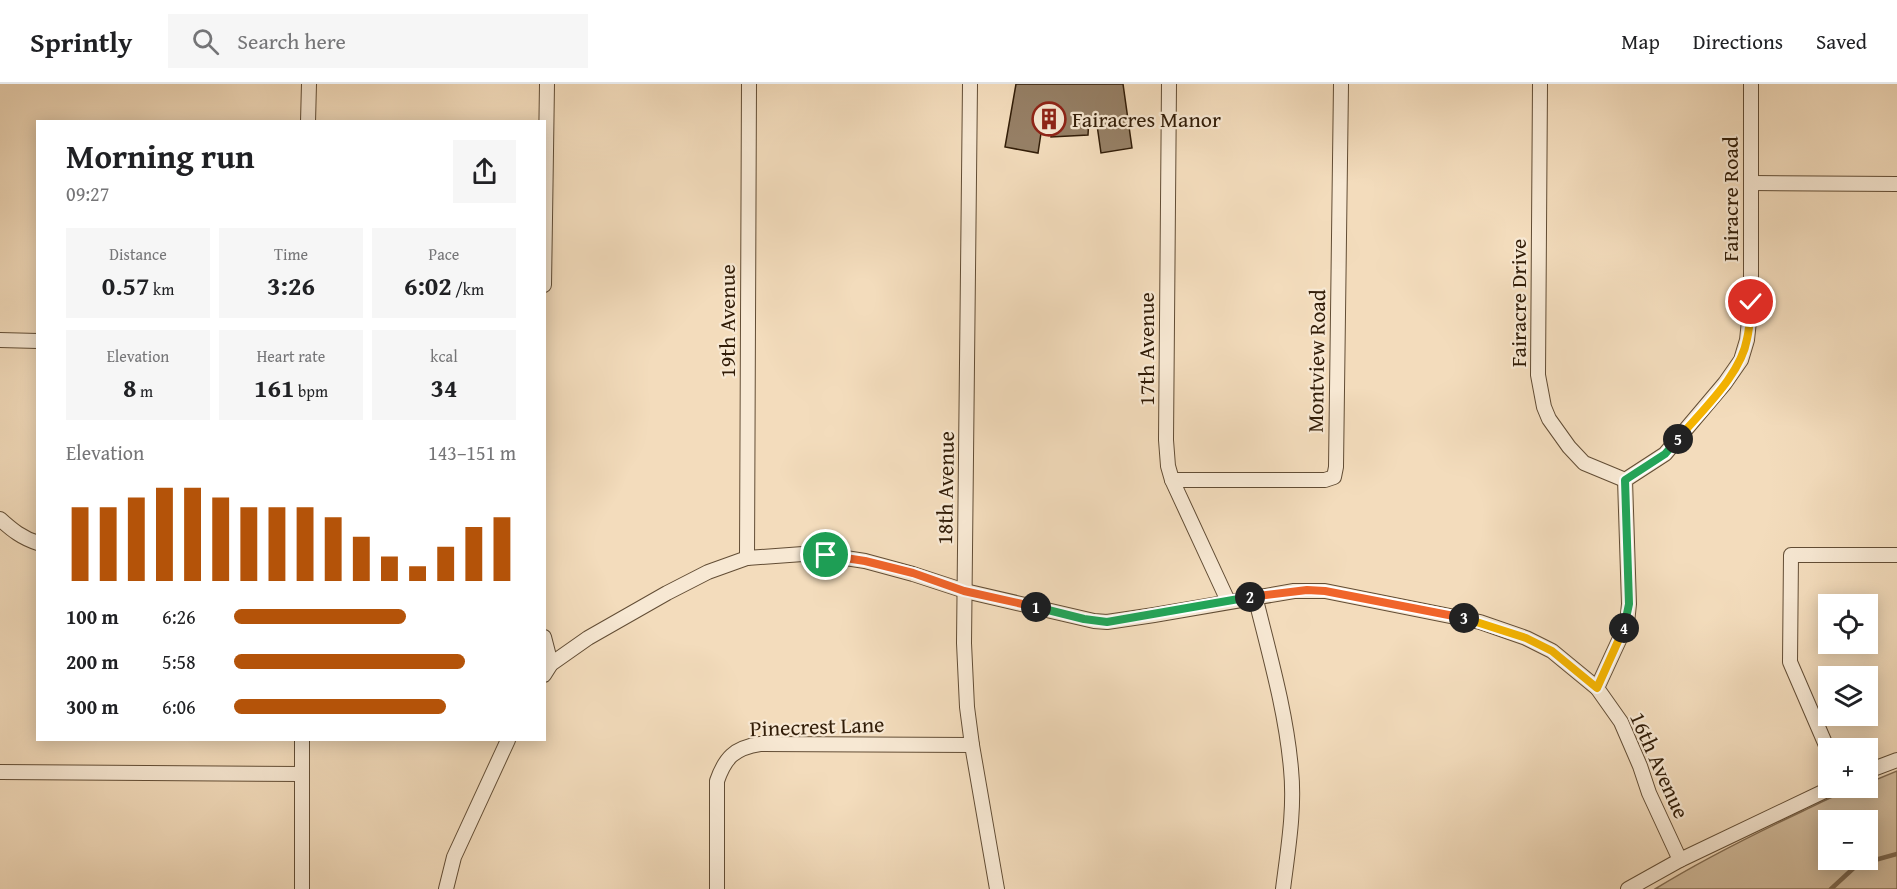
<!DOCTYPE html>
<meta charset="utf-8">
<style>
:root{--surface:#fff;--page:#f6f6f6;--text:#202124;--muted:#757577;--line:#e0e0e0;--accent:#b45309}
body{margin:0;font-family:"Gentium Book Plus",serif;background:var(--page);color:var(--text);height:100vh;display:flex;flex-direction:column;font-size:22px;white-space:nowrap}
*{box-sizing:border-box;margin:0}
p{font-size:20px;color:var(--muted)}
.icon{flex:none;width:33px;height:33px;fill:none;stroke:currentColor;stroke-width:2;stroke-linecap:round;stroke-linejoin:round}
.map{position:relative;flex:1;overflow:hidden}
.sheet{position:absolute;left:36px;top:36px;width:510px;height:621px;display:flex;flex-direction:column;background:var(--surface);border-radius:0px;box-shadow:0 3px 15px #0003}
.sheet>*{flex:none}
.tools{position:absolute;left:1818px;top:510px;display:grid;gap:12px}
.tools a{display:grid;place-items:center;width:60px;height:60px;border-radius:0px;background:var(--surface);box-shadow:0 3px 15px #0003;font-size:30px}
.pin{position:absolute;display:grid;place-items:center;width:51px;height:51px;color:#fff;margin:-26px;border:3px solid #fff;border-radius:50%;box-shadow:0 2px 6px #0007}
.km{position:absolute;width:30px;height:30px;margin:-15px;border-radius:50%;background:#222;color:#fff;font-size:16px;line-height:30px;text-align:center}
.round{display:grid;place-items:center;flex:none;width:63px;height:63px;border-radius:0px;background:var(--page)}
.headline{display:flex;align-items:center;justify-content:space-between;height:102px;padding:0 30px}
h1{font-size:33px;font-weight:600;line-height:45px}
.metrics{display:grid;grid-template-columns:repeat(3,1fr);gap:9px;height:102px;padding:6px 30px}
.metrics div{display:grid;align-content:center;border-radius:0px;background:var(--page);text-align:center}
.metrics b{font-size:26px;font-weight:600}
.metrics small{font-size:16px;font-weight:400}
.metrics p{font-size:16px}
.chart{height:168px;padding:12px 30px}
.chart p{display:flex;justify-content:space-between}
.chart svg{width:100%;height:108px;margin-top:6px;stroke:var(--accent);stroke-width:6}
ul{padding:0 30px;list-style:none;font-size:20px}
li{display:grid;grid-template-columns:96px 72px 1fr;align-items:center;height:45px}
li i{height:15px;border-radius:8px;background:var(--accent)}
header{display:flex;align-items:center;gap:36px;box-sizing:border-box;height:84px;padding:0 30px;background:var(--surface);border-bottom:2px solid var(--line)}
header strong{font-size:28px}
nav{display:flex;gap:33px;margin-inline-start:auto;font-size:21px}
.search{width:420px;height:54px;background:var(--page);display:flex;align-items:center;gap:15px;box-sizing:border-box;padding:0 21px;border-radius:0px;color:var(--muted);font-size:22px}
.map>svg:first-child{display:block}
.green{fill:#d2bc9d;stroke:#826c52;stroke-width:1.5;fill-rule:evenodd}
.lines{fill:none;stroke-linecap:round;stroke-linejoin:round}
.stream{stroke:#7e694f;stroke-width:4.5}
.building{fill:#968066;stroke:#321d08;stroke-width:1.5}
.minor-casing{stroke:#624d35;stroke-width:16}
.minor{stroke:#f7e8d3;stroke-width:14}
.split-1-casing{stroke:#fff;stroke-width:12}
.split-2-casing{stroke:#fff;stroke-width:12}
.split-3-casing{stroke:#fff;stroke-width:12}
.split-4-casing{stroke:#fff;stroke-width:12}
.split-5-casing{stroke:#fff;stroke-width:12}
.split-6-casing{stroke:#fff;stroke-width:12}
.split-1{stroke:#f0652b;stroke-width:8}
.split-2{stroke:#22a559;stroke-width:8}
.split-3{stroke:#f0652b;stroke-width:8}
.split-4{stroke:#f5b400;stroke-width:8}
.split-5{stroke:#22a559;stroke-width:8}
.split-6{stroke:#f5b400;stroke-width:8}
.labels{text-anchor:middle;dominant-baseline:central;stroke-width:4.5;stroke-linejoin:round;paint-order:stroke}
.poi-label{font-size:22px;fill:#321d08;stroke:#f7e8d3;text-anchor:start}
.street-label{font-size:22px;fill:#321d08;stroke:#f7e8d3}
</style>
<header>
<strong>Sprintly</strong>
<div class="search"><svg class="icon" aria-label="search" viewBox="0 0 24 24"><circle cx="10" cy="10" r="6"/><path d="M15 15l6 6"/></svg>Search here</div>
<nav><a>Map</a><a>Directions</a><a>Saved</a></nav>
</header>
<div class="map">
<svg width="1897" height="805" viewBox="0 0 1897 805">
<rect width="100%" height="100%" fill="#f3dcbc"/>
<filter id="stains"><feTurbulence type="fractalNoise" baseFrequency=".00333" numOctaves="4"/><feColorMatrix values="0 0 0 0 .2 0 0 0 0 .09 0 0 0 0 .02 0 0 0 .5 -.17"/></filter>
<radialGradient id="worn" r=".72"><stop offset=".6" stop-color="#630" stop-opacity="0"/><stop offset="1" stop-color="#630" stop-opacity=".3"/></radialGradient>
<path class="green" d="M1897,687v118h-242c47,-29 97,-54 148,-78 20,-9 42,-23 65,-23v-5zM1828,736h40v40h-40z"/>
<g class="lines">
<polyline class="stream" points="1831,805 1857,781 1897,770"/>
</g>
<polygon class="building" points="1016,0 1123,0 1132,64 1101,69 1096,34 1089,33 1088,51 1051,53 1051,37 1043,36 1038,69 1005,63"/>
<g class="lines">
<defs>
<g id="minor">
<polyline points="970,0 964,559 967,623 972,661 997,805"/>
<polyline points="1169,0 1166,356 1168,382 1172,396 1228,517"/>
<polyline points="1540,0 1538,291 1544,323 1549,335 1569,363 1584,379 1625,396"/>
<polyline points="308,38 309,0"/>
<polyline points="1752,99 1897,100"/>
<polyline points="544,201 547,0"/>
<polyline points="0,256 38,257"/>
<polyline points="1172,396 1325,396 1334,393 1336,383 1341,0"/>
<polyline points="1625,396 1665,370 1725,299 1741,276 1747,256 1751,218 1751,0"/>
<polyline points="1625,396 1629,520 1627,539 1597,604 1621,638 1640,682 1649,709 1680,776"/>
<path d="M0,435c12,11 22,19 38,24"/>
<polyline points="747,474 749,0"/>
<path d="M1255,512c14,57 31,115 36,173 4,40 -3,80 -8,120"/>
<polyline points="544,553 551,580"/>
<polyline points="544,591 551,580 588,554 667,509 708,488 747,474 803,470 826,471 865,477 913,490 965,507 1094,537 1107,538 1154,531 1294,507 1325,507 1480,538 1526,554 1552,567 1597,604"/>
<polyline points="302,656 302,805"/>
<polyline points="1828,666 1790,578 1791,471 1897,471"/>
<polyline points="1868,687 1897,676"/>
<polyline points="0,688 301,690"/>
<polyline points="446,805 454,773 508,656"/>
<path d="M717,805v-108c8,-23 17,-33 43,-37l212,1"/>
<polyline points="1628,805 1680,776 1831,704"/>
</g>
</defs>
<use href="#minor" class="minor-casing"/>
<use href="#minor" class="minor"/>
</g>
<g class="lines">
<defs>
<polyline id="split-1" points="826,471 865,477 913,489 964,507 1036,523"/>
<polyline id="split-2" points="1036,523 1084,535 1107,538 1250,513"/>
<polyline id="split-3" points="1250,513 1307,506 1325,507 1464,534"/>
<polyline id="split-4" points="1464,534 1526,554 1552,567 1597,604 1624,544"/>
<polyline id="split-5" points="1624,544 1629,520 1625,396 1665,370 1678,355"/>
<path id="split-6" d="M1678,355c23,-28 63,-64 69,-100 3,-12 3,-25 4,-37"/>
</defs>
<use href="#split-1" class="split-1-casing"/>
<use href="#split-2" class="split-2-casing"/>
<use href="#split-3" class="split-3-casing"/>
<use href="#split-4" class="split-4-casing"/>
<use href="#split-5" class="split-5-casing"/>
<use href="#split-6" class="split-6-casing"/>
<use href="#split-1" class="split-1"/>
<use href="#split-2" class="split-2"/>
<use href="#split-3" class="split-3"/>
<use href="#split-4" class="split-4"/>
<use href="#split-5" class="split-5"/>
<use href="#split-6" class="split-6"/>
</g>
<defs>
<symbol id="building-ring" viewBox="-11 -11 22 22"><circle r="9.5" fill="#f7e8d3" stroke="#8f2418" stroke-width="1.5"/><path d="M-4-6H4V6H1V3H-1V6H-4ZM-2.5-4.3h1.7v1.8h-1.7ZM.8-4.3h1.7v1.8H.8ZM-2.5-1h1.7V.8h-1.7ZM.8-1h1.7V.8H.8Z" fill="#8f2418"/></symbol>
</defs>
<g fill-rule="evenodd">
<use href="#building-ring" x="1030" y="16" width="38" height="38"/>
</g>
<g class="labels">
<g class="poi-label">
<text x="1072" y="35">Fairacres Manor</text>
</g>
<g class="street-label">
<text transform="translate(1730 115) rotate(-90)">Fairacre Road</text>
<text transform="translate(1518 219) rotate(-90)">Fairacre Drive</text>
<text transform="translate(727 237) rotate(-90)">19th Avenue</text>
<text transform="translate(1146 265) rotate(-90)">17th Avenue</text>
<text transform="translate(1316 277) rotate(-89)">Montview Road</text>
<text transform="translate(945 404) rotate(-89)">18th Avenue</text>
<text transform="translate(817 642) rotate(-2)">Pinecrest Lane</text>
<text transform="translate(1660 681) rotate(66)">16th Avenue</text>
</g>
</g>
<rect width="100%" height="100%" filter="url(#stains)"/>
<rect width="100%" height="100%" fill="url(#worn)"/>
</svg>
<div class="tools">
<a><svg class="icon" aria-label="locate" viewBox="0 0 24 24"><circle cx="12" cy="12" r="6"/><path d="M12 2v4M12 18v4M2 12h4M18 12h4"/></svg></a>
<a><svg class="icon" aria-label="layers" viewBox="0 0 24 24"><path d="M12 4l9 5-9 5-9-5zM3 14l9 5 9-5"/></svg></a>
<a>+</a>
<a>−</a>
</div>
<div class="pin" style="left:826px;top:471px;background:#1e9e55"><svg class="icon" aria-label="arrive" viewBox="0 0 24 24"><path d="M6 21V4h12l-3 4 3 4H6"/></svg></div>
<div class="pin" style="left:1751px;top:218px;background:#d93025"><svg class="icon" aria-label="check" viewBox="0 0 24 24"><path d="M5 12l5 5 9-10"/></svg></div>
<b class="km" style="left:1036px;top:523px">1</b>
<b class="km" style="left:1250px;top:513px">2</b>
<b class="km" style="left:1464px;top:534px">3</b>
<b class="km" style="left:1624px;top:544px">4</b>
<b class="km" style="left:1678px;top:355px">5</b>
<section class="sheet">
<div class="headline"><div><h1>Morning run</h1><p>09:27</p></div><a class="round"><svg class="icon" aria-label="share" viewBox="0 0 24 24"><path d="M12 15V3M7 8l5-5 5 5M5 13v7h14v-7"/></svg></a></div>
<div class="metrics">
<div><p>Distance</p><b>0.57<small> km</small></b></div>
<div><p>Time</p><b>3:26</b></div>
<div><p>Pace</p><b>6:02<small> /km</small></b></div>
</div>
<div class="metrics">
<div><p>Elevation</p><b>8<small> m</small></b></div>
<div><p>Heart rate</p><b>161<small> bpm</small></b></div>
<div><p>kcal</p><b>34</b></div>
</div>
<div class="chart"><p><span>Elevation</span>143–151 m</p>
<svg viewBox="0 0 160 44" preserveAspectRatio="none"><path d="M5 44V14M15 44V14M25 44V10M35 44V6M45 44V6M55 44V10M65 44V14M75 44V14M85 44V14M95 44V18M105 44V26M115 44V34M125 44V38M135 44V30M145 44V22M155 44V18"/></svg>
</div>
<ul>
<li><b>100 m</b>6:26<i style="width:61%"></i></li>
<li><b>200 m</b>5:58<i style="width:82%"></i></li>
<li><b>300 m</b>6:06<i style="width:75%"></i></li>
</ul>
</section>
</div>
